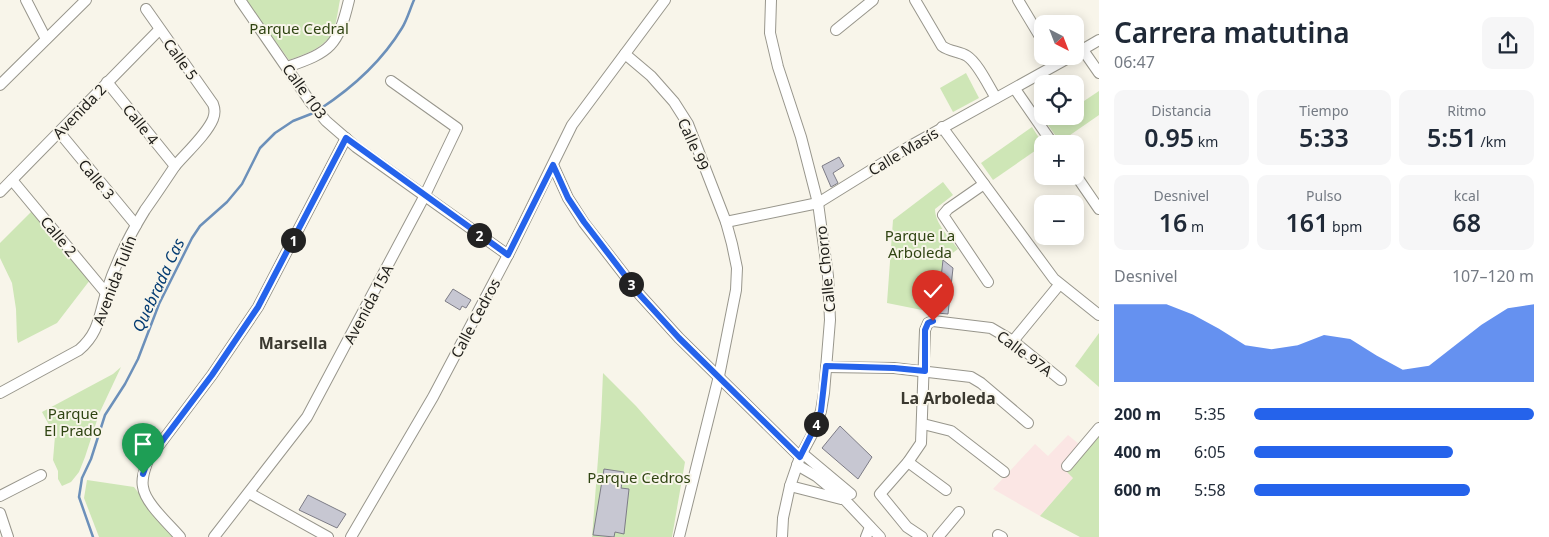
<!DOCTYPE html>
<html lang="es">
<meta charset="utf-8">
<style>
:root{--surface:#fff;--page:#f6f6f7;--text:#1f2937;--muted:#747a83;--accent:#2563eb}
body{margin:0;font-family:"Noto Sans",sans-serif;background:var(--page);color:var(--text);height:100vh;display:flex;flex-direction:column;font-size:19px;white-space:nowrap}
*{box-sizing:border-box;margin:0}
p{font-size:16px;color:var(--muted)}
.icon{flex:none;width:28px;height:28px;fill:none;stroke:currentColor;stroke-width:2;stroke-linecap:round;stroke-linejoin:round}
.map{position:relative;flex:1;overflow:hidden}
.side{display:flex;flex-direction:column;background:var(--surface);width:450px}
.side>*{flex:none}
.needle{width:32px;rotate:138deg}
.tools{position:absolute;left:1034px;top:15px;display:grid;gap:10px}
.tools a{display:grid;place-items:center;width:50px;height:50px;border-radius:10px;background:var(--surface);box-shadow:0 2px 12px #0003;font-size:25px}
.pin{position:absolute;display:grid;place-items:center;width:42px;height:42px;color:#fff;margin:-51px -21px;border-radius:50% 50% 50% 0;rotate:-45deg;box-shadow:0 0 5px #0007}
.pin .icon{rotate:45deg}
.km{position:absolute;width:25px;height:25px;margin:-12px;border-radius:50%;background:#222;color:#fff;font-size:14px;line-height:25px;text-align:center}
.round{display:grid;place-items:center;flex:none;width:52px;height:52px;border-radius:10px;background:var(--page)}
.summary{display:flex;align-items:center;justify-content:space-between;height:85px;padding:0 15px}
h1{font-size:28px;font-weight:600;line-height:38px}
.stats{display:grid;grid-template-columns:repeat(3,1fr);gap:8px;height:85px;padding:5px 15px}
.stats div{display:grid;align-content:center;border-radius:10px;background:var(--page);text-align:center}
.stats b{font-size:25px;font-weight:600}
.stats small{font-size:14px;font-weight:400}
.stats p{font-size:14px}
.chart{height:140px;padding:10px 15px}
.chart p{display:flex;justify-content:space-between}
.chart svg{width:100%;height:90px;margin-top:5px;fill:var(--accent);opacity:.7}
ul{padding:0 15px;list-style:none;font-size:16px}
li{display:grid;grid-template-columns:80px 60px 1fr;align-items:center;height:38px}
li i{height:12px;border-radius:6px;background:var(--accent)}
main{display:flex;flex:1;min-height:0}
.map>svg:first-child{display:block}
.industrial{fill:#fbe6e4}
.green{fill:#cee6b6}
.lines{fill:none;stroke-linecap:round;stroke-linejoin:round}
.stream{stroke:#6c90ba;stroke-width:2.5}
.building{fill:#c7c7d2;stroke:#7d7c86}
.minor-casing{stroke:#98968c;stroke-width:12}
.minor{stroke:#fff;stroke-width:10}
.route-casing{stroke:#fff;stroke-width:10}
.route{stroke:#2563eb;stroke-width:6}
.labels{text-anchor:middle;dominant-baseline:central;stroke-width:4;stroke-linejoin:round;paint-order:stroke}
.park-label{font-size:15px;fill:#2f4412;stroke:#f8f5ea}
.street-label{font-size:15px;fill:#1f1e1a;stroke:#f8f5ea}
.water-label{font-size:16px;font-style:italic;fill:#043c72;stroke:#f8f5ea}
.neighbourhood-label{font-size:16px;font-weight:bold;fill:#3a382f;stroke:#f8f5ea}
</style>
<main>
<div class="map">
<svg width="1099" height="537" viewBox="0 0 1099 537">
<rect width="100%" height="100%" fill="#f8f5ea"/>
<polygon class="industrial" points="1068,435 1079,444 1061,465 1073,478 1040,516 993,489 1035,444 1048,456"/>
<g class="green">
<path d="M246,0h94c-2,9 -3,22 -7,31 -8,17 -28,23 -44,29z"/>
<polygon points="966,73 979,98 953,112 940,88"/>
<polygon points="1099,91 1099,115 1060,142 1048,125 1062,116 1075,116 1075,107"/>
<polygon points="1032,127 1043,144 1042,146 993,180 981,163"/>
<path d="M943,182l10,13 -18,14c0,15 15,29 23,40l-15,11 -6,53 -50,-10 6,-83z"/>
<polygon points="32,211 90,280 57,323 18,343 17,339 16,309 12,283 0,258 0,243"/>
<polygon points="1099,333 1099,387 1075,366"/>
<polygon points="121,367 99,414 85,457 79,472 71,482 62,486 58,479 58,471 53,460 55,436 42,412 113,374"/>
<polygon points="603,373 636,406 685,462 672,537 592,537 601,420"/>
<polygon points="1099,435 1099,537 1080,537 1040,516 1073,478 1067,472"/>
<polygon points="87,480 134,487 173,537 99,537 84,498"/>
</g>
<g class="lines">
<g class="stream">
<path d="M320,109c32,-21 62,-48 82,-81 5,-8 8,-19 12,-28"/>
<polyline points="93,537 79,497 82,478 91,459 105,415 125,384 138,359 159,304 192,238 200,226 227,202 242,184 260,148 275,133 293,121 316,112"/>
</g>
</g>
<g class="building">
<polygon points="839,157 844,166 833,173 838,183 831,187 822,166"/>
<polygon points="943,260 953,268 948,314 937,313"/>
<polygon points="453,289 471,300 466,308 462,306 460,310 445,301"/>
<polygon points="840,426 872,457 858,479 822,448"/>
<polygon points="604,469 624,472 621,488 629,489 624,534 615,532 614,537 593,535"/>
<polygon points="308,495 346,514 337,528 299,510"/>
</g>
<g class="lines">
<defs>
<g id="minor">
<polyline points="26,0 46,39"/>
<polyline points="240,0 311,103 326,121 356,147 508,255"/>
<polyline points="771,0 770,33 778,67 801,137 818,203 828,276 830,320 824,393 821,411 815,429 800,457 790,486 783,518 782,537"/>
<path d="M915,0l27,46c8,6 17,5 25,10 11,7 22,31 29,42"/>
<polyline points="1018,0 1042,40"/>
<polyline points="836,30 873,0"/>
<polyline points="1083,50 1099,73"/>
<polyline points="625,54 651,76 674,102 688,124 726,222 732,244 737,268 736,290 719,376 679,537"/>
<polyline points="1075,54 1099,40"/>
<path d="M287,67c44,-15 51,-21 62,-67"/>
<polyline points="107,82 175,166"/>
<polyline points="0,85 86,0"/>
<polyline points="1015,89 1053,144"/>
<polyline points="942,127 1054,279 1099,315"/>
<polyline points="59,132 136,225"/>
<polyline points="553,165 568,198 584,223 640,295 679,338 800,457"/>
<polyline points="1075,174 1099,209"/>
<polyline points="12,180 106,293"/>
<polyline points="984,184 948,209 943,215 988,282"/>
<polyline points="0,192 159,30"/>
<polyline points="726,222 818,203 910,146 1072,56"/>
<polyline points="1013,341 1059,285"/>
<polyline points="826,367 894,368 971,377 981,383 1028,423"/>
<path d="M0,393l79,-43c20,-17 20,-34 27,-57 9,-29 23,-57 39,-83 10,-14 20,-29 30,-44 11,-13 32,-32 38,-47 2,-5 2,-10 0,-15l-67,-95"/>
<polyline points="923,424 951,431 1004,472"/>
<polyline points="802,453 851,494"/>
<polyline points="908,462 946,490"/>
<polyline points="797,465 816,476 845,500 880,537"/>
<polyline points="1067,466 1099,428"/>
<polyline points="790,486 841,499"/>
<polyline points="249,493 328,537"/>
<polyline points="0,496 41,475"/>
<polyline points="0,513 8,537"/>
<polyline points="998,535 1002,537"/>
<path d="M180,537c-11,-13 -35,-34 -37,-50 -2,-9 2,-18 5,-27l64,-85 46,-68 88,-169"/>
<polyline points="214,537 307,417 424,197 457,128 391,81"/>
<polyline points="351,537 433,397 508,255 572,125 665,0"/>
<polyline points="866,537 870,527"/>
<polyline points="922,537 907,527 880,494 908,462 921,443 925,330 928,323 933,321 991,328 1013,341 1061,380"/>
<polyline points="938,537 959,512"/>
</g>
</defs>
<use href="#minor" class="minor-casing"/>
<use href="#minor" class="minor"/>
</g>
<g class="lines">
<defs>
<polyline id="route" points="143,474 148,460 212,375 258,307 346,138 508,255 553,165 568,198 584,222 640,295 679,338 800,457 814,429 821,411 826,366 894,368 925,371 925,330 928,323 933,321"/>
</defs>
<use href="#route" class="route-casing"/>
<use href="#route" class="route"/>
</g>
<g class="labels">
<g class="park-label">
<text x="299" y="28">Parque Cedral</text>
<text x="920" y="235">Parque La<tspan x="920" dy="17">Arboleda</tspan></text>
<text x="73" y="413">Parque<tspan x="73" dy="17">El Prado</tspan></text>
<text x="639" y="477">Parque Cedros</text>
</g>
<g class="street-label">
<text transform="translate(181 59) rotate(54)">Calle 5</text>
<text transform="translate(305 91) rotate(54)">Calle 103</text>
<text transform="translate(79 111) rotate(-46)">Avenida 2</text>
<text transform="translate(141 124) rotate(51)">Calle 4</text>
<text transform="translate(694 144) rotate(66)">Calle 99</text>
<text transform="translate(903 151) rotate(-31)">Calle Masís</text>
<text transform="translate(97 179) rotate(50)">Calle 3</text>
<text transform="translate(59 236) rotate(50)">Calle 2</text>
<text transform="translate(825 269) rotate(-96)">Calle Chorro</text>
<text transform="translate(114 280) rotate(-69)">Avenida Tulín</text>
<text transform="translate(368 304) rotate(-62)">Avenida 15A</text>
<text transform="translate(475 318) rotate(-62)">Calle Cedros</text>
<text transform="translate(1025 353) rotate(37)">Calle 97A</text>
</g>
<g class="water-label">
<text transform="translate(158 285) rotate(-65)">Quebrada Cas</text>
</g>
<g class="neighbourhood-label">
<text x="293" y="343">Marsella</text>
<text x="948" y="398">La Arboleda</text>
</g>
</g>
</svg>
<div class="tools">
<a><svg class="needle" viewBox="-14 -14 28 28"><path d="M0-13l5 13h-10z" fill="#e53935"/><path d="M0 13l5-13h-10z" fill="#747a83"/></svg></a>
<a><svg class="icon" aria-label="locate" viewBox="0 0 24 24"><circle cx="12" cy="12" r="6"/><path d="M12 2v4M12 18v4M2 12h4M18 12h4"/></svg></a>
<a>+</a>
<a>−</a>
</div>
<div class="pin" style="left:143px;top:474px;background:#1e9e55"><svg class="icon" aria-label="arrive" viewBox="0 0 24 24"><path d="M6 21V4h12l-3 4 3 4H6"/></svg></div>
<div class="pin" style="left:933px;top:321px;background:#d93025"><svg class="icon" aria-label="check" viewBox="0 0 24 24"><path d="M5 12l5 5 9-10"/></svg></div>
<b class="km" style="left:293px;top:240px">1</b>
<b class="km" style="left:479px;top:235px">2</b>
<b class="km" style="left:631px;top:284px">3</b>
<b class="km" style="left:816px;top:424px">4</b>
</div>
<section class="side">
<div class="summary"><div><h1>Carrera matutina</h1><p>06:47</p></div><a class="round"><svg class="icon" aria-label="share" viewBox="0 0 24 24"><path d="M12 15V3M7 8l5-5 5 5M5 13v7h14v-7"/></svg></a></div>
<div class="stats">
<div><p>Distancia</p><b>0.95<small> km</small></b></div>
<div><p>Tiempo</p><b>5:33</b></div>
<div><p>Ritmo</p><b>5:51<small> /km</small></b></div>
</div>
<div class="stats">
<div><p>Desnivel</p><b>16<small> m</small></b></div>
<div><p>Pulso</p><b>161<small> bpm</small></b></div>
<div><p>kcal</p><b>68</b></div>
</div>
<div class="chart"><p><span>Desnivel</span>107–120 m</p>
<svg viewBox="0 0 160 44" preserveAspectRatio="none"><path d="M0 44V6L10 6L20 6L30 11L40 18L50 26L60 28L70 26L80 21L90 23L100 31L110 38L120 36L130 26L140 16L150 8L160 6V44z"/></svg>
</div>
<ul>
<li><b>200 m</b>5:35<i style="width:100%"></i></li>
<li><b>400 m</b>6:05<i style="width:71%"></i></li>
<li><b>600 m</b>5:58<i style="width:77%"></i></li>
</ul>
</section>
</main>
